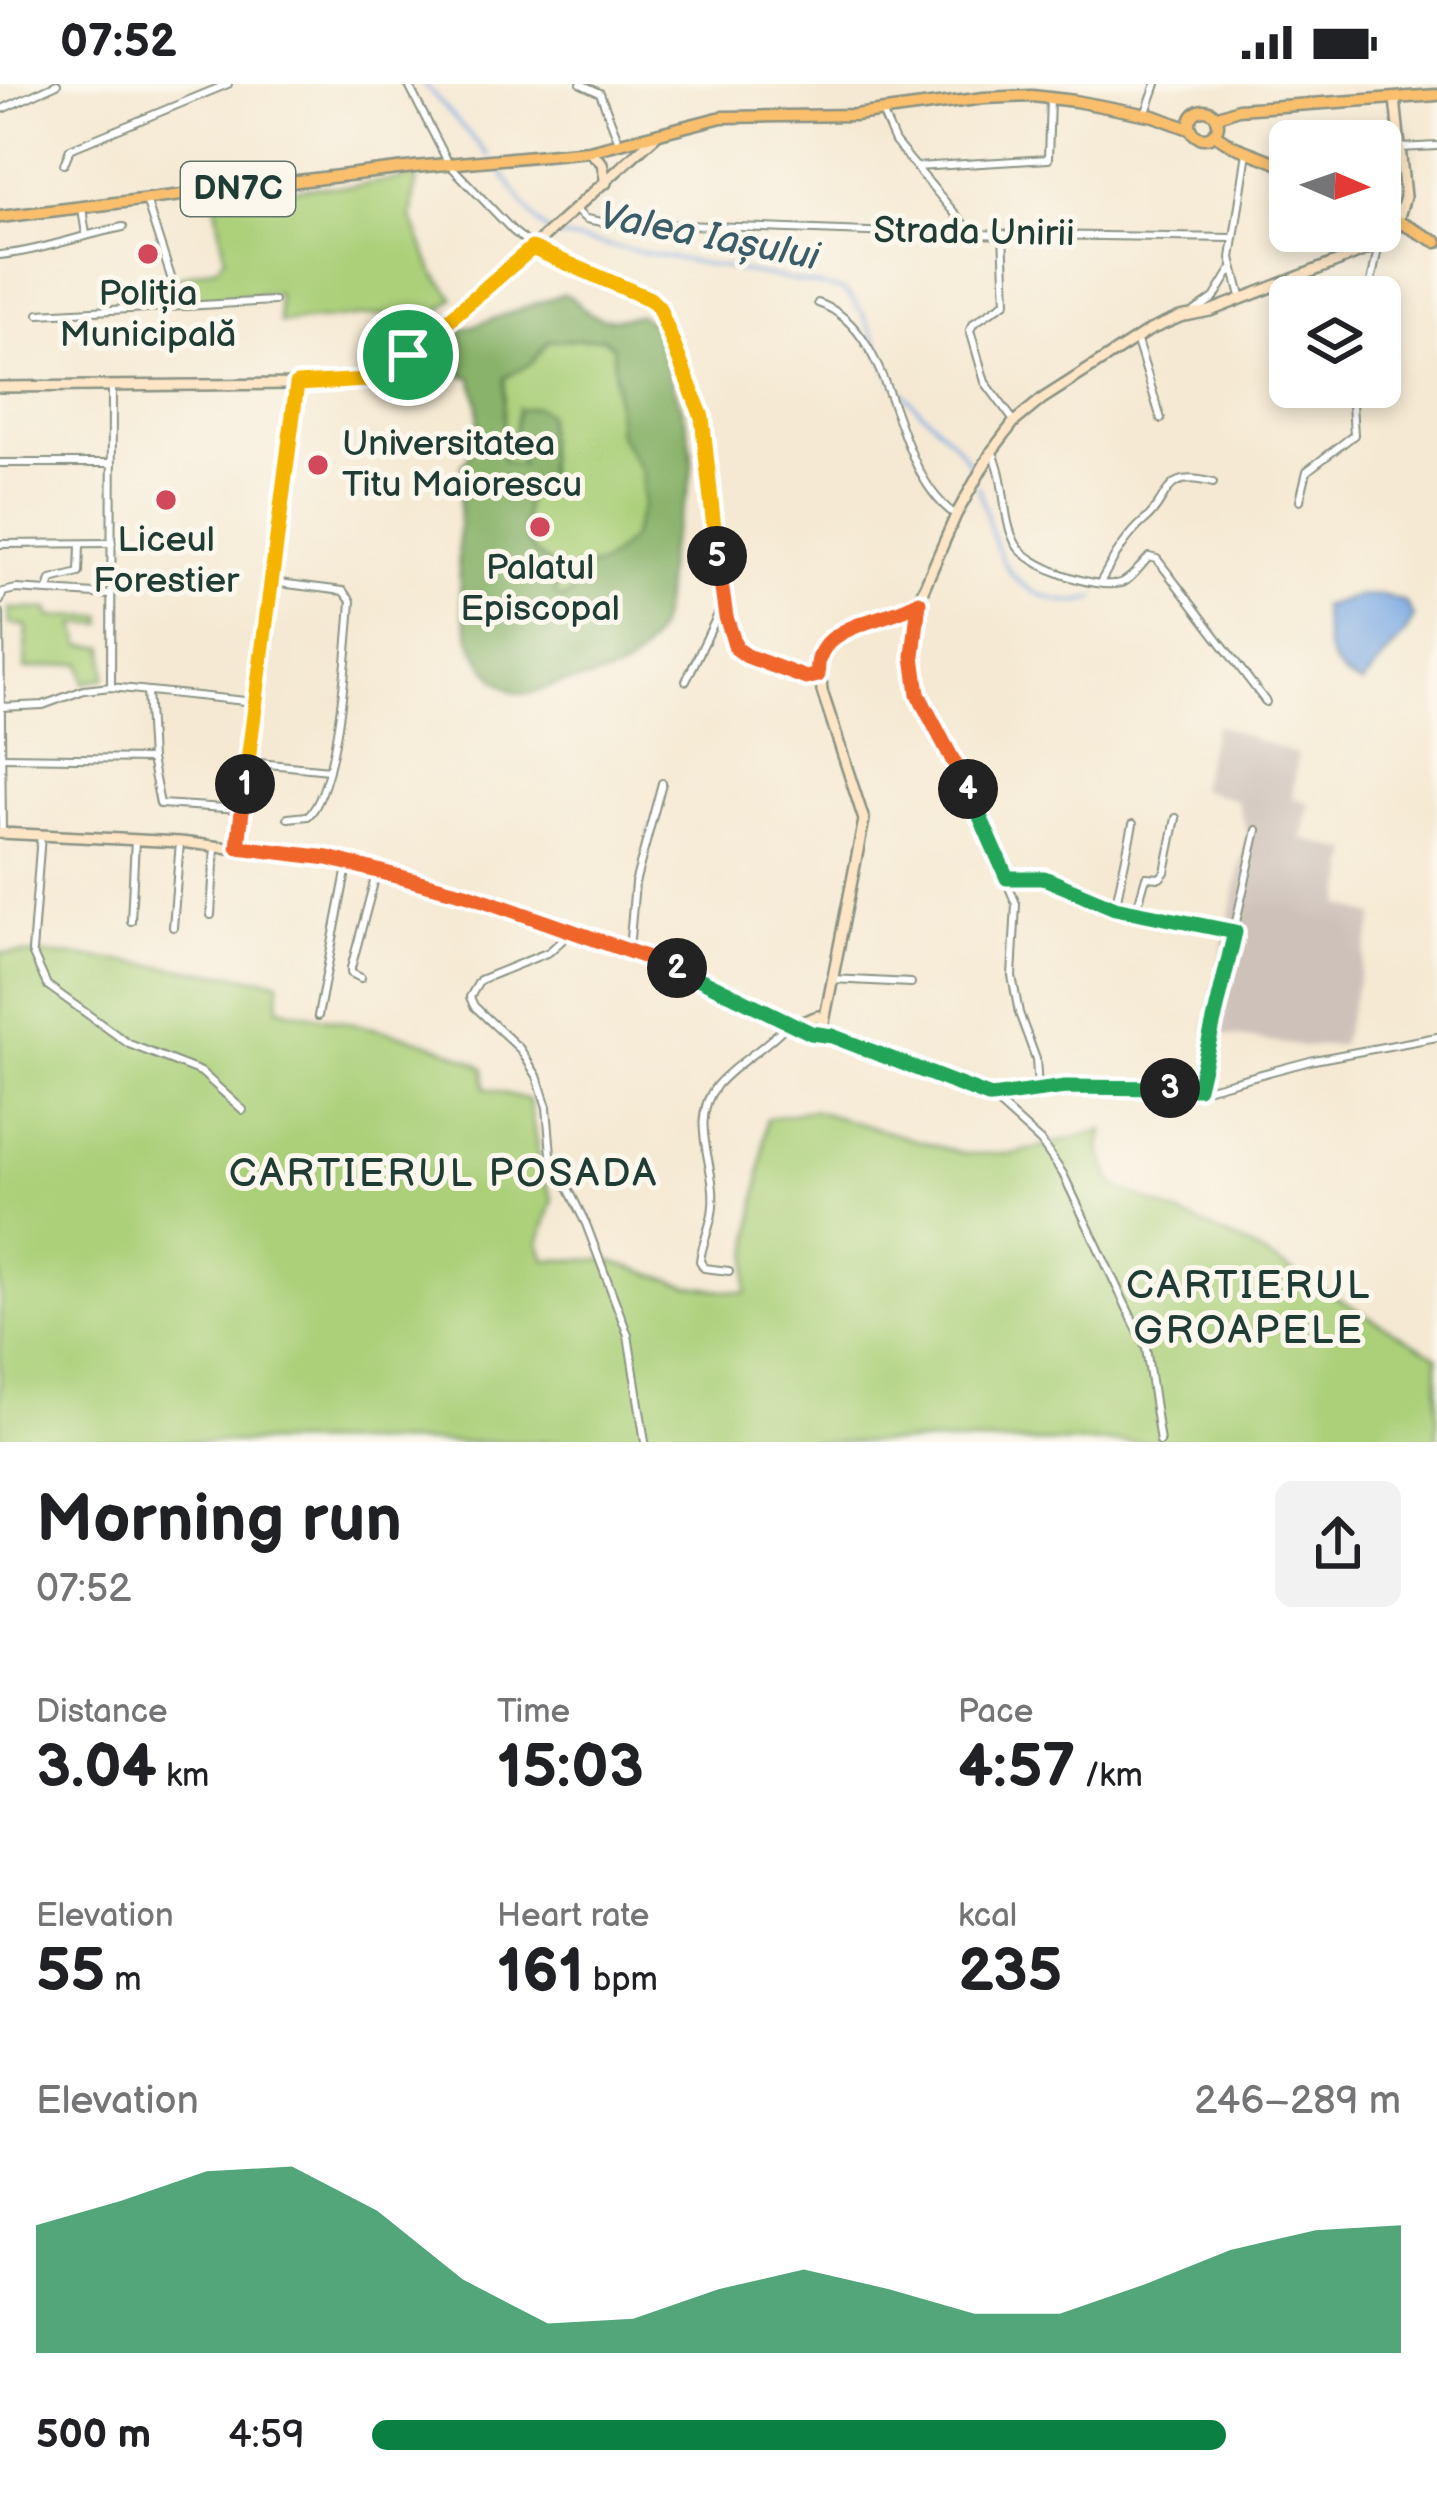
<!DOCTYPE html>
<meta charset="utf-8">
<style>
:root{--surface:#fff;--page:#f2f2f2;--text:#202124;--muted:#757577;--accent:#0b8043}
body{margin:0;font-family:"Balsamiq Sans",sans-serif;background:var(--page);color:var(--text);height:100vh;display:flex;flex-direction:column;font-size:45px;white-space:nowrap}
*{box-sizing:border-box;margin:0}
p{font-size:39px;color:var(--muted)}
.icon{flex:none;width:66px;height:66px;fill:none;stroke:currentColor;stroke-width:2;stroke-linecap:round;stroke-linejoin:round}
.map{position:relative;height:1358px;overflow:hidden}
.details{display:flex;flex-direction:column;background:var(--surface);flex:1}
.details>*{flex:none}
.needle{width:78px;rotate:92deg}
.tools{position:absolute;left:1269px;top:36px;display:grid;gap:24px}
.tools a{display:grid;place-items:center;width:132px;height:132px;border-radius:18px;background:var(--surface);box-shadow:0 6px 18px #0003;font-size:60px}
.pin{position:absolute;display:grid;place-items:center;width:102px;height:102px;color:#fff;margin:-51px;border:6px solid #fff;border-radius:50%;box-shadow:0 3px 12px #0007}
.km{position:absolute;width:60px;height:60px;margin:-30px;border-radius:50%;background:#222;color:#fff;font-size:33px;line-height:60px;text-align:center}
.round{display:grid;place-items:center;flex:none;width:126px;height:126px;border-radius:18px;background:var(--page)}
.headline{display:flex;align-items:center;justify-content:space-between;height:204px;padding:0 36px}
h1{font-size:66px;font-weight:600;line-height:90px}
.metrics{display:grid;grid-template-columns:repeat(3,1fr);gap:18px;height:204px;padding:12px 36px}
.metrics div{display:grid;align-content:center}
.metrics b{font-size:60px;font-weight:600}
.metrics small{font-size:33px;font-weight:400}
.metrics p{font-size:33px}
.chart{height:336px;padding:24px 36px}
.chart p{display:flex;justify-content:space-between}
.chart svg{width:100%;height:216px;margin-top:12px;fill:var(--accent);opacity:.7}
ul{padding:0 36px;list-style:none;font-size:39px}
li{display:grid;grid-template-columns:192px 144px 1fr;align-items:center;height:90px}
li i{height:30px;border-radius:15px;background:var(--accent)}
.status{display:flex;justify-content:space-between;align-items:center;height:84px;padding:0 60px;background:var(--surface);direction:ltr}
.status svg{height:33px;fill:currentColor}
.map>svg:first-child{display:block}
.industrial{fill:#cec1b9}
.green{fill:#acd07a;stroke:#668657;stroke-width:3}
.forest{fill:#89b26a;stroke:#54784f;stroke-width:3;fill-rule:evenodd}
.water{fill:#79a8e3;stroke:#4c728c;stroke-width:3}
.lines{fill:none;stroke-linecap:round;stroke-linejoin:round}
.stream{stroke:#79a8e3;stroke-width:3}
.street-casing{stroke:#8a9384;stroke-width:10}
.secondary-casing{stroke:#8a9384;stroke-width:14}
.primary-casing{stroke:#8a9384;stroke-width:15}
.street{stroke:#fff;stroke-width:6}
.secondary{stroke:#fde5c5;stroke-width:9}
.primary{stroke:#f9bf6d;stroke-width:10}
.split-1-casing{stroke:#fff;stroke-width:24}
.split-2-casing{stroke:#fff;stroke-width:24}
.split-3-casing{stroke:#fff;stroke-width:24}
.split-4-casing{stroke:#fff;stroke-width:24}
.split-5-casing{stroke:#fff;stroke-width:24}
.split-6-casing{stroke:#fff;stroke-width:24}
.split-1{stroke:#f5b400;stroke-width:15}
.split-2{stroke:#f0652b;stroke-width:15}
.split-3{stroke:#22a559;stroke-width:15}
.split-4{stroke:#22a559;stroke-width:15}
.split-5{stroke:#f0652b;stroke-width:15}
.split-6{stroke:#f5b400;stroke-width:15}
.poi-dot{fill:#d1495b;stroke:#fbf7ec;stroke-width:4.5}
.labels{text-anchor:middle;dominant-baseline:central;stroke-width:10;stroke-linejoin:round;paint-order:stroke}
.shield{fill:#fbf7ec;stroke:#61756b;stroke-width:3}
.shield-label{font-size:33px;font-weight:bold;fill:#1f3d34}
.street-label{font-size:36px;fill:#1f3d34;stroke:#fbf7ec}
.poi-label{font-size:36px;fill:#1f3d34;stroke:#fbf7ec}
.water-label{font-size:39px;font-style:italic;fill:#3a5d69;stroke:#fbf7ec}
.neighbourhood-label{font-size:39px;letter-spacing:3px;fill:#1f3d34;stroke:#fbf7ec}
</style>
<div class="status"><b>07:52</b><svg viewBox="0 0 49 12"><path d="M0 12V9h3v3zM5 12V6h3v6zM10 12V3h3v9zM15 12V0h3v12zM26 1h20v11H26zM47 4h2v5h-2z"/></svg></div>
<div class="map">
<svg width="1437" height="1358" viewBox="0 0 1437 1358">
<rect width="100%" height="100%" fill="#fbf7ec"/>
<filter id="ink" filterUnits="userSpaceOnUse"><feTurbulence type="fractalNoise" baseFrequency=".00833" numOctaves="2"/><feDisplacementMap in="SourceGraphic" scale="24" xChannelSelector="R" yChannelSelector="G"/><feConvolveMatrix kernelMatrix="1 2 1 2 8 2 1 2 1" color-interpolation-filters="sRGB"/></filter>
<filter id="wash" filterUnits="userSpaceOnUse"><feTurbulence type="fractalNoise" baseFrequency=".004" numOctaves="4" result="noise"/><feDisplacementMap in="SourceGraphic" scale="48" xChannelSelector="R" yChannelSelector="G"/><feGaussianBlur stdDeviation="2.7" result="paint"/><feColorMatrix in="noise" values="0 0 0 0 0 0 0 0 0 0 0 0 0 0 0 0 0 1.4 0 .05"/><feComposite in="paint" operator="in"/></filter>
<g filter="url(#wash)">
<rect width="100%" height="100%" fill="#f5e9d3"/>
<polygon class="industrial" points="1215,640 1298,671 1292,713 1310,719 1302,755 1351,768 1341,821 1375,832 1341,961 1304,963 1204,948 1248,749 1236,716 1199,705"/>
<g class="green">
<polygon points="417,92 411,133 433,187 454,214 418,247 389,230 280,239 278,209 185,218 180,193 217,183 225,173 215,116 313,103 354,102"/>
<path d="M603,254l10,8 5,87 24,39 1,33 -12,33 -16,16 -15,11 -22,3 -6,5 -1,22 -10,4 -5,-2c0,-8 2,-23 -2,-30 -5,-8 -17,-8 -23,-17 -13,-21 -10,-60 14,-69l-27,-71 -4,27 8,29 -19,-5 -2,-5 4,-78 26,-15 18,-22z"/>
<polygon points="9,525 49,525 50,533 103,532 103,540 76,540 81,561 105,563 105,594 84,599 81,579 25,585 27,542 10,540"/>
<path d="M0,869l78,3 201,25 -1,27c67,16 146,24 206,60l1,20 44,12 12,73 12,26 -14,44 6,17h63l81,26 57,7c3,-59 16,-115 20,-174l46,-9 152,44h50l89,-24 -3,20 13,35 132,59 192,112v86h-1437z"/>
</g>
<path class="forest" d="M563,210c13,3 14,11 25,18 17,12 33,6 51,3l14,8c9,49 39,89 39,139 0,33 -16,57 -23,88 -7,29 0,62 -17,89 -26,42 -51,36 -93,45 -16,3 -27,14 -44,8 -19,-8 -34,-28 -42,-47 -22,-55 -13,-121 -11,-180 20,-23 20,-59 9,-88l-10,-1v-46zM603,254l10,8 5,87 24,39 1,33 -12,33 -16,16 -15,11 -26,4 -3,26 -10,4 -5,-3 -1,-30c-36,-17 -31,-35 -29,-71l22,-19 -2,-63 -10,-6 -18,3 -4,27 8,28 -19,-4 2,-83 26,-15 18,-22z"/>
<path class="water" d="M1382,511l23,7 9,15 -9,17 -43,50c-41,-15 -35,-44 -40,-77l33,-10z"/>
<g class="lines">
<g class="stream">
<polyline points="424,0 489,72"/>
<path d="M495,79l42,59 15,13 290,55c29,22 34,61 53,91 23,36 65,54 80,96"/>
<path d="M978,402c16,46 17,97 72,112 17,5 30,5 46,-1"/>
</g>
</g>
</g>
<g filter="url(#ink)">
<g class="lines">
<defs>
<g id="street">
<path d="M408,0l41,80 64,67 24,19 101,43 21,15 43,109 5,66 23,154c11,21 65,45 88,38"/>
<polyline points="581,0 600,9 619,58"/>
<polyline points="0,26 57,0"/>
<polyline points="882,28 895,58 972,150"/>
<polyline points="1145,31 1156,0"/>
<polyline points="1400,64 1437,62"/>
<polyline points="64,80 70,65 228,0"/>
<polyline points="916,83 1048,75 1050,14"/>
<polyline points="146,116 180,221"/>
<polyline points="82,124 86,151"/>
<polyline points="575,126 586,135 602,138 894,149 1233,154"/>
<polyline points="1003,150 1006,218 974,239 970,246 985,298 1014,337"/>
<path d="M0,171c41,-4 82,-20 123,-28"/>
<polyline points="1368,213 1379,160"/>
<polyline points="1242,216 1231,174 1247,68"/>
<path d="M818,219c81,27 71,168 138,212"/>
<polyline points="1195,227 1214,214 1231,186"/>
<polyline points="39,230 274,217"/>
<polyline points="1136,254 1161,335"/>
<path d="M992,367c15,29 9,67 24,93 12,23 80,46 105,39 11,-4 20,-18 28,-26l8,2 109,143"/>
<polyline points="0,379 112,379"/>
<polyline points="1300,416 1307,387 1354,351 1351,303"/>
<polyline points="0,460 112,459"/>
<path d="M1101,497c12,-22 25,-45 44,-61 25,-20 16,-52 68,-37"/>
<path d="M271,498l72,9 8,10c-3,44 -13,189 -43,215l-20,2"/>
<polyline points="48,506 51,496 79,489 80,461"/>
<polyline points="0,517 3,508 16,505 111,511"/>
<polyline points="918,520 913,572 918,610 960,684 1016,820 1012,892 1019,929 1036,975 1038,1005"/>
<polyline points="0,529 2,749"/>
<polyline points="686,597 723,520"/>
<polyline points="111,603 112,302"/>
<polyline points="147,607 151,675 160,720 242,725"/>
<polyline points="1,623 43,621 84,606 111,603 255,618"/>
<polyline points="1,673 151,675"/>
<polyline points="249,678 329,686"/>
<polyline points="41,751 32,868 47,901 129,960 201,988 243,1026"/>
<polyline points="238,763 297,300"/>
<polyline points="1007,794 1044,794 1115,824 1235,848"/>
<polyline points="1115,824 1133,740"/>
<polyline points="1136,828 1146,793 1160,794 1165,788 1176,734"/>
<polyline points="211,831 215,762"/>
<polyline points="131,837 135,756"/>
<polyline points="173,843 180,758"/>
<polyline points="570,849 549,868 480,896 470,913 474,922 520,965 537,992 547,1023 551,1070 586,1140 628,1251 645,1358"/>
<polyline points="629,865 635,799 662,699"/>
<polyline points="361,894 351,889 351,884 377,787"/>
<polyline points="832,895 911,899"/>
<polyline points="318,932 348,778"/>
<polyline points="819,949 991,1013 1065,1003 1209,1004 1314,976 1437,953"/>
<polyline points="1198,1004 1257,746"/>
<polyline points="991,1013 1041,1058 1063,1090 1146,1264 1160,1358"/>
<path d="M729,1187l-25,-3 -4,-7c2,-19 12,-36 13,-55 4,-40 -26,-84 4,-121 21,-24 51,-38 72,-63"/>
</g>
<g id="secondary">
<polyline points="589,67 602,79 606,99"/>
<polyline points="0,303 297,300 359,297 378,292 478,212 659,49"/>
<polyline points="0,749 180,758 348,778 490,817 655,876 808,947"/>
<polyline points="824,938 864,736 822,607 819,570 833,554 918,518 956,431 992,367 1014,338 1042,315 1150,246 1180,233 1210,227 1339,177 1379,160 1395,146 1405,113 1395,14"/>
<polyline points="796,940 818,932 824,938 822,947 811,949 806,943 808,936"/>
</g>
<g id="primary">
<circle cx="1204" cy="40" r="14"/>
<polyline points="1216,33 1238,25 1437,11"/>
<polyline points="1214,50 1233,62 1290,84"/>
<polyline points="1380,128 1437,158"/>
<polyline points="0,133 414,83 589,67 722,33 855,31 984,14 1032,12 1075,17 1154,32 1192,46"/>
</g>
</defs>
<use href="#street" class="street-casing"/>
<use href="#secondary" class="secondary-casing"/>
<use href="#primary" class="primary-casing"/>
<use href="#street" class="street"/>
<use href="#secondary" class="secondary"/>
<use href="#primary" class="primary"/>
</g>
</g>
<g class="lines" filter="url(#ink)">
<defs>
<polyline id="split-1" points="245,700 297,300 368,296 408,271"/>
<polyline id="split-2" points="245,700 238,763 328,774 469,811 677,884"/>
<polyline id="split-3" points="677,884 811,949 832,952 991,1013 1065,1003 1170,1004"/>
<polyline id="split-4" points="968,705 1007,794 1044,794 1115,824 1235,848 1198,1004 1170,1004"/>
<path id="split-5" d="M717,472l9,61 10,31 11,8 59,22 12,-3c-6,-52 68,-52 101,-73l-6,54 5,38 50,95"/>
<polyline id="split-6" points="408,271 532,164 650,215 659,224 702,333 717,472"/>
</defs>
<use href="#split-1" class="split-1-casing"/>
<use href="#split-2" class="split-2-casing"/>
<use href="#split-3" class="split-3-casing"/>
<use href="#split-4" class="split-4-casing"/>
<use href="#split-5" class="split-5-casing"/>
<use href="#split-6" class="split-6-casing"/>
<use href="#split-1" class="split-1"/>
<use href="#split-2" class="split-2"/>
<use href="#split-3" class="split-3"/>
<use href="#split-4" class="split-4"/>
<use href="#split-5" class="split-5"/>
<use href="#split-6" class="split-6"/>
</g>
<g class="poi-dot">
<circle cx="148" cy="170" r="12"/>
<circle cx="318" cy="381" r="12"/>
<circle cx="166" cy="416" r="12"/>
<circle cx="540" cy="443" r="12"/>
</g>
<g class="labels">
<rect class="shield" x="181" y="78" width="114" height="54" rx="9"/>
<g class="shield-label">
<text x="238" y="105">DN7C</text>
</g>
<g class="street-label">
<text transform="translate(974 149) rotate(1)">Strada Unirii</text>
</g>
<g class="poi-label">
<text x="148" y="210">Poliția<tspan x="148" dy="41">Municipală</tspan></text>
<text x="342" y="360" text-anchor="start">Universitatea<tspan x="342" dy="41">Titu Maiorescu</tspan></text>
<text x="166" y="456">Liceul<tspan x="166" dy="41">Forestier</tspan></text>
<text x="540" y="484">Palatul<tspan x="540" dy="41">Episcopal</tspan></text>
</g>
<g class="water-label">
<text transform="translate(709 153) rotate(11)">Valea Iașului</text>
</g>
<g class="neighbourhood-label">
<text x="444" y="1090">CARTIERUL POSADA</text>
<text x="1249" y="1202">CARTIERUL<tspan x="1249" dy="45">GROAPELE</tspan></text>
</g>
</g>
</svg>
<div class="tools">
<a><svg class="needle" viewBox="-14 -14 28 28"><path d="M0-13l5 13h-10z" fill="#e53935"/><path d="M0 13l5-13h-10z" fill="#757577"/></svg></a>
<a><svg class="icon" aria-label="layers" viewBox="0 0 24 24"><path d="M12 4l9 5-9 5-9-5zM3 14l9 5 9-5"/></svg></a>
</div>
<div class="pin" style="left:408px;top:271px;background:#1e9e55"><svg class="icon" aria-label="arrive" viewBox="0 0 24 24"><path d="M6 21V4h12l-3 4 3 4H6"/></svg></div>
<b class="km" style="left:245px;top:700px">1</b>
<b class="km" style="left:677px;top:884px">2</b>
<b class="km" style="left:1170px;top:1004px">3</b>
<b class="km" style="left:968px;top:705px">4</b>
<b class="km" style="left:717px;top:472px">5</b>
</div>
<section class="details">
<div class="headline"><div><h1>Morning run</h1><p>07:52</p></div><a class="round"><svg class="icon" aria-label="share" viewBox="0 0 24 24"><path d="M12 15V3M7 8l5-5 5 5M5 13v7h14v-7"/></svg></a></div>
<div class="metrics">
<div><p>Distance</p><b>3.04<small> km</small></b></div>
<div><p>Time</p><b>15:03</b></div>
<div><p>Pace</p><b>4:57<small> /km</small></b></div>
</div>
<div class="metrics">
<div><p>Elevation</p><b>55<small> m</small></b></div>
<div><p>Heart rate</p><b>161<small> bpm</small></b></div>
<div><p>kcal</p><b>235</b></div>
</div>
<div class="chart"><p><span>Elevation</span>246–289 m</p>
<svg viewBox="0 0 160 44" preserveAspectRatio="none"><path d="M0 44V18L10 13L20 7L30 6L40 15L50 29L60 38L70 37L80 31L90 27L100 31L110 36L120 36L130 30L140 23L150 19L160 18V44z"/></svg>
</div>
<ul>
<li><b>500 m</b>4:59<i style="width:83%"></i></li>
</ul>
</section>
